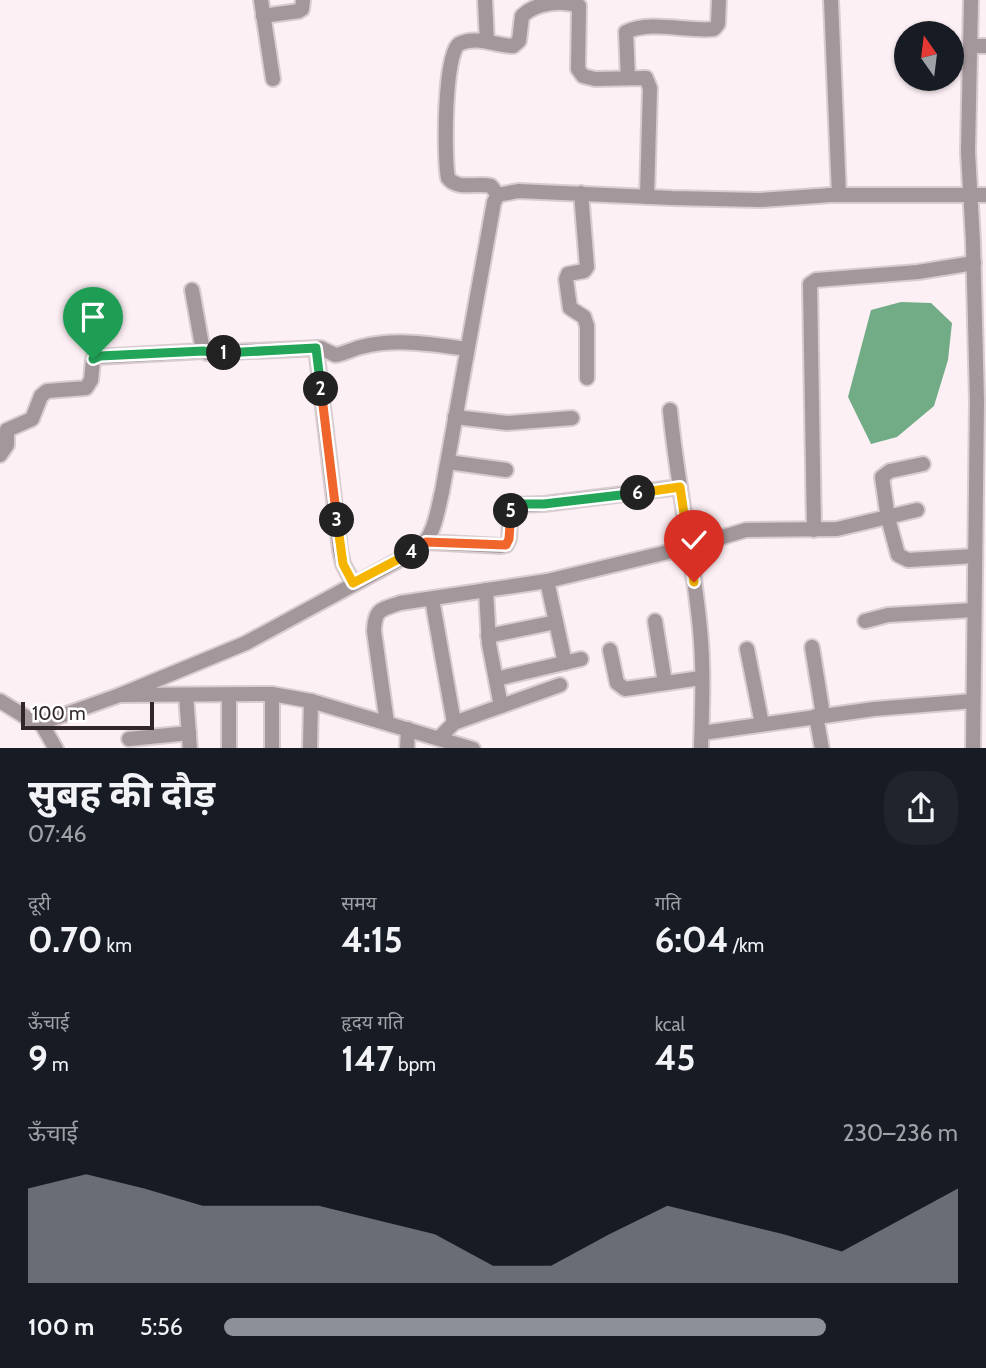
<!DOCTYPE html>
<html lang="hi">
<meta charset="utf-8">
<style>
:root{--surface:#171b24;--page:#20242c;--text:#f1f3f6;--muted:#9ea1a6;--accent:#8c9099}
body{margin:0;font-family:Cabin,"Noto Sans Devanagari",sans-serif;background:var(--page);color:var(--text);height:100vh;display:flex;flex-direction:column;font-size:26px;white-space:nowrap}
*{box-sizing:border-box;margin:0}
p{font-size:23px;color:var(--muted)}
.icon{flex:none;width:38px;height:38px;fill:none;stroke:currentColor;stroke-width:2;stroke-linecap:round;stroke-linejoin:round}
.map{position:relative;height:748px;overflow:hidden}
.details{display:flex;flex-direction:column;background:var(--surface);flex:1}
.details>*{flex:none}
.needle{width:46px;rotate:346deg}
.controls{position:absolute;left:894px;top:21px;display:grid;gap:14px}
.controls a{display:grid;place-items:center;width:70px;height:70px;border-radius:50%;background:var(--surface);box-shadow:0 2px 5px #0004;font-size:35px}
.scale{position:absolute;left:21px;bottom:18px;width:133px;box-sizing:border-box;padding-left:7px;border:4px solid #31262b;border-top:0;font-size:19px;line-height:24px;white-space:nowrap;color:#31262b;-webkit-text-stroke:5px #fff;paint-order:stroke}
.pin{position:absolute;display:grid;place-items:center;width:60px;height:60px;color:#fff;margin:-72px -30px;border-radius:50% 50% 50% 0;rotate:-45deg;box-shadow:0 0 7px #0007}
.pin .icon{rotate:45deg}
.km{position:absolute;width:35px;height:35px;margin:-18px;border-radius:50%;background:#222;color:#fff;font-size:19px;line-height:35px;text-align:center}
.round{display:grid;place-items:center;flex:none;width:74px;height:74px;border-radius:28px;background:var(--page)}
.summary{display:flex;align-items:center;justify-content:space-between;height:119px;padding:0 28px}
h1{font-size:38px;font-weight:700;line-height:52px}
.figures{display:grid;grid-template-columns:repeat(3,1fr);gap:10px;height:119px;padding:7px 28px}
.figures div{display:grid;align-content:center}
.figures b{font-size:35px;font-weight:700}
.figures small{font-size:19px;font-weight:400}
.figures p{font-size:19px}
.chart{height:196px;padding:14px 28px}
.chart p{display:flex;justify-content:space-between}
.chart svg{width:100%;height:126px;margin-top:7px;fill:var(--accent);opacity:.7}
ul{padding:0 28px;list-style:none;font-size:23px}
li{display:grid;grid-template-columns:112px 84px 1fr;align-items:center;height:52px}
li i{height:18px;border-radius:9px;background:var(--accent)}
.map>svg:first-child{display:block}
.water{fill:#72ac86}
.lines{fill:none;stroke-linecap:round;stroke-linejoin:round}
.minor-casing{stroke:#d8ccd1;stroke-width:18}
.minor{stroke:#a4979c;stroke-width:14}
.split-1-casing{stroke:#fff;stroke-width:14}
.split-2-casing{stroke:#fff;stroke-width:14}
.split-3-casing{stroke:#fff;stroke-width:14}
.split-4-casing{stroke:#fff;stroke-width:14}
.split-5-casing{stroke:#fff;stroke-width:14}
.split-6-casing{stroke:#fff;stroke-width:14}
.split-7-casing{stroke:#fff;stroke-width:14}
.split-1{stroke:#22a559;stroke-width:9}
.split-2{stroke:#22a559;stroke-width:9}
.split-3{stroke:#f0652b;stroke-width:9}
.split-4{stroke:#f5b400;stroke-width:9}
.split-5{stroke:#f0652b;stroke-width:9}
.split-6{stroke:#22a559;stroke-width:9}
.split-7{stroke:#f5b400;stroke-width:9}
</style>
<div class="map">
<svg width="986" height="749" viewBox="0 0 986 749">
<rect width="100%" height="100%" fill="#fdf0f5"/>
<polygon class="water" points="901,302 931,303 952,323 948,360 934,406 897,437 871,444 848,397 871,310"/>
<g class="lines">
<defs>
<g id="minor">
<polyline points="261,0 273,79"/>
<polyline points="485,0 487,41"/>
<polyline points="831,0 839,195"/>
<polyline points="971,0 968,152 973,242 977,401 973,749"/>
<polyline points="263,16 299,11 302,9 303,0"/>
<polyline points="970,46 986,46"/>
<path d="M628,78l-2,-46c26,-12 60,0 88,-3l4,-5 1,-24"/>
<polyline points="581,193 587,267 584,271 568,274 566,279 570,308 584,317 587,326 587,378"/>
<path d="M498,195l-7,-9c-14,-4 -33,5 -43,-8 -4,-19 -4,-125 11,-134 17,-9 38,2 54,2l6,-5 3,-25c14,-14 40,-16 57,-10l-1,63 5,7 12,3 51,-1 4,10 -3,109"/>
<path d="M192,290l11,61 4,2 114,-5 14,7c9,-1 17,-6 26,-8 35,-9 72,-3 106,2"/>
<polyline points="316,348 340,550 343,564 353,583"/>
<path d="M670,410c7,73 23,146 30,219 4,40 2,80 1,120"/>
<polyline points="455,417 507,423 572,418"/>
<polyline points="0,455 7,445 7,430 32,419 41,396 47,391 86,388 91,380 93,360 96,357 203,351"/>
<polyline points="448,462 506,470"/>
<polyline points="923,464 890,471 882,477 888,518 898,555 908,560 975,556"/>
<polyline points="814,530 810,284 816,280 918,272 974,263"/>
<polyline points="426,542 501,546 506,545 509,539 511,507 514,505 544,504 680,487"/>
<polyline points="547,581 565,663"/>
<polyline points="486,590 489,644 501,706"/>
<polyline points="432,599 454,723"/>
<polyline points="655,621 665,683"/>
<polyline points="865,621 888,615 974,610"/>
<polyline points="488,636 556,622"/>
<polyline points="812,647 823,715"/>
<polyline points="747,649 762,724"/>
<polyline points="610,650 617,683 625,689 701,678"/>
<polyline points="496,679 581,659"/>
<path d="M120,695l126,-52 173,-94c16,-15 18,-37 23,-57l52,-290 4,-7 20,-4 154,7 88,2 71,-5h155"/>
<polyline points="186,695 190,749"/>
<polyline points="229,695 229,749"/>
<polyline points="0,701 29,719 41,723 120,695 272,694 311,701 473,749"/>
<polyline points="816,716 822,749"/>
<polyline points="41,723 56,749"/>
<path d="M387,723l-13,-92c1,-22 6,-21 26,-28l147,-22 142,-34 57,-17 91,-1 80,-19"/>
<polyline points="702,733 874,709 973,701"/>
<polyline points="439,738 454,723 560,685"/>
<polyline points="129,739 189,733"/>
<polyline points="272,749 272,694"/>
<polyline points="310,749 311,701"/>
<polyline points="407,749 408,729"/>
</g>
</defs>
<use href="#minor" class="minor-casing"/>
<use href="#minor" class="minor"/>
</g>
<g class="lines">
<defs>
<polyline id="split-1" points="93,359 100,356 203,351 224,353"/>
<polyline id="split-2" points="224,353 316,348 321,389"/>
<polyline id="split-3" points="321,389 337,520"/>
<polyline id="split-4" points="337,520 343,564 353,583 412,552"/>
<polyline id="split-5" points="412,552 426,542 506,545 509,539 511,511"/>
<polyline id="split-6" points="511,511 511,507 520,504 544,504 638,493"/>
<polyline id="split-7" points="638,493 680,487 694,582"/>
</defs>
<use href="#split-1" class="split-1-casing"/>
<use href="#split-2" class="split-2-casing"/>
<use href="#split-3" class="split-3-casing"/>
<use href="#split-4" class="split-4-casing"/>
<use href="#split-5" class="split-5-casing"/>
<use href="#split-6" class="split-6-casing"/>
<use href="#split-7" class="split-7-casing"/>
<use href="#split-1" class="split-1"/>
<use href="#split-2" class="split-2"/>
<use href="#split-3" class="split-3"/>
<use href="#split-4" class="split-4"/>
<use href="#split-5" class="split-5"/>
<use href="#split-6" class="split-6"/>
<use href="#split-7" class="split-7"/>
</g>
</svg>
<div class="controls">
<a><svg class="needle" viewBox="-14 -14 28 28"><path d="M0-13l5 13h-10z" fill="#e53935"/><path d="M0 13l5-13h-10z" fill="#9ea1a6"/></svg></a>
</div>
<div class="scale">100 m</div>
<div class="pin" style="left:93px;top:359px;background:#1e9e55"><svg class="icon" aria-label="arrive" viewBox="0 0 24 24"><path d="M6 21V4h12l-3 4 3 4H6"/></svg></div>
<div class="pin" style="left:694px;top:582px;background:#d93025"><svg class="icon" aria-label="check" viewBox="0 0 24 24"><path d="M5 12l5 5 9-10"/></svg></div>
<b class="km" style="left:224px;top:353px">1</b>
<b class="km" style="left:321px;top:389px">2</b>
<b class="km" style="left:337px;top:520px">3</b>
<b class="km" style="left:412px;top:552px">4</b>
<b class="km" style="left:511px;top:511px">5</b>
<b class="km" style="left:638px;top:493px">6</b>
</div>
<section class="details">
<div class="summary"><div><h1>सुबह की दौड़</h1><p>07:46</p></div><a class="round"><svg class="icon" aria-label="share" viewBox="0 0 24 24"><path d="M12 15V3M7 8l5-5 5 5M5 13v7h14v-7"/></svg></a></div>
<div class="figures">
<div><p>दूरी</p><b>0.70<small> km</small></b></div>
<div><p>समय</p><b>4:15</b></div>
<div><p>गति</p><b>6:04<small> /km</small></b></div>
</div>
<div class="figures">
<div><p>ऊँचाई</p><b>9<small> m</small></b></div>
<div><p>हृदय गति</p><b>147<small> bpm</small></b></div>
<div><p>kcal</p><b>45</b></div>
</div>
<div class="chart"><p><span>ऊँचाई</span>230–236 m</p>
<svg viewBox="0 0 160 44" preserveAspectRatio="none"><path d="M0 44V11L10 6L20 11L30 17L40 17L50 17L60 22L70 27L80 38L90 38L100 27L110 17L120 22L130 27L140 33L150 22L160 11V44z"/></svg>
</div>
<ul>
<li><b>100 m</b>5:56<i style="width:82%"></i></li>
</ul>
</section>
